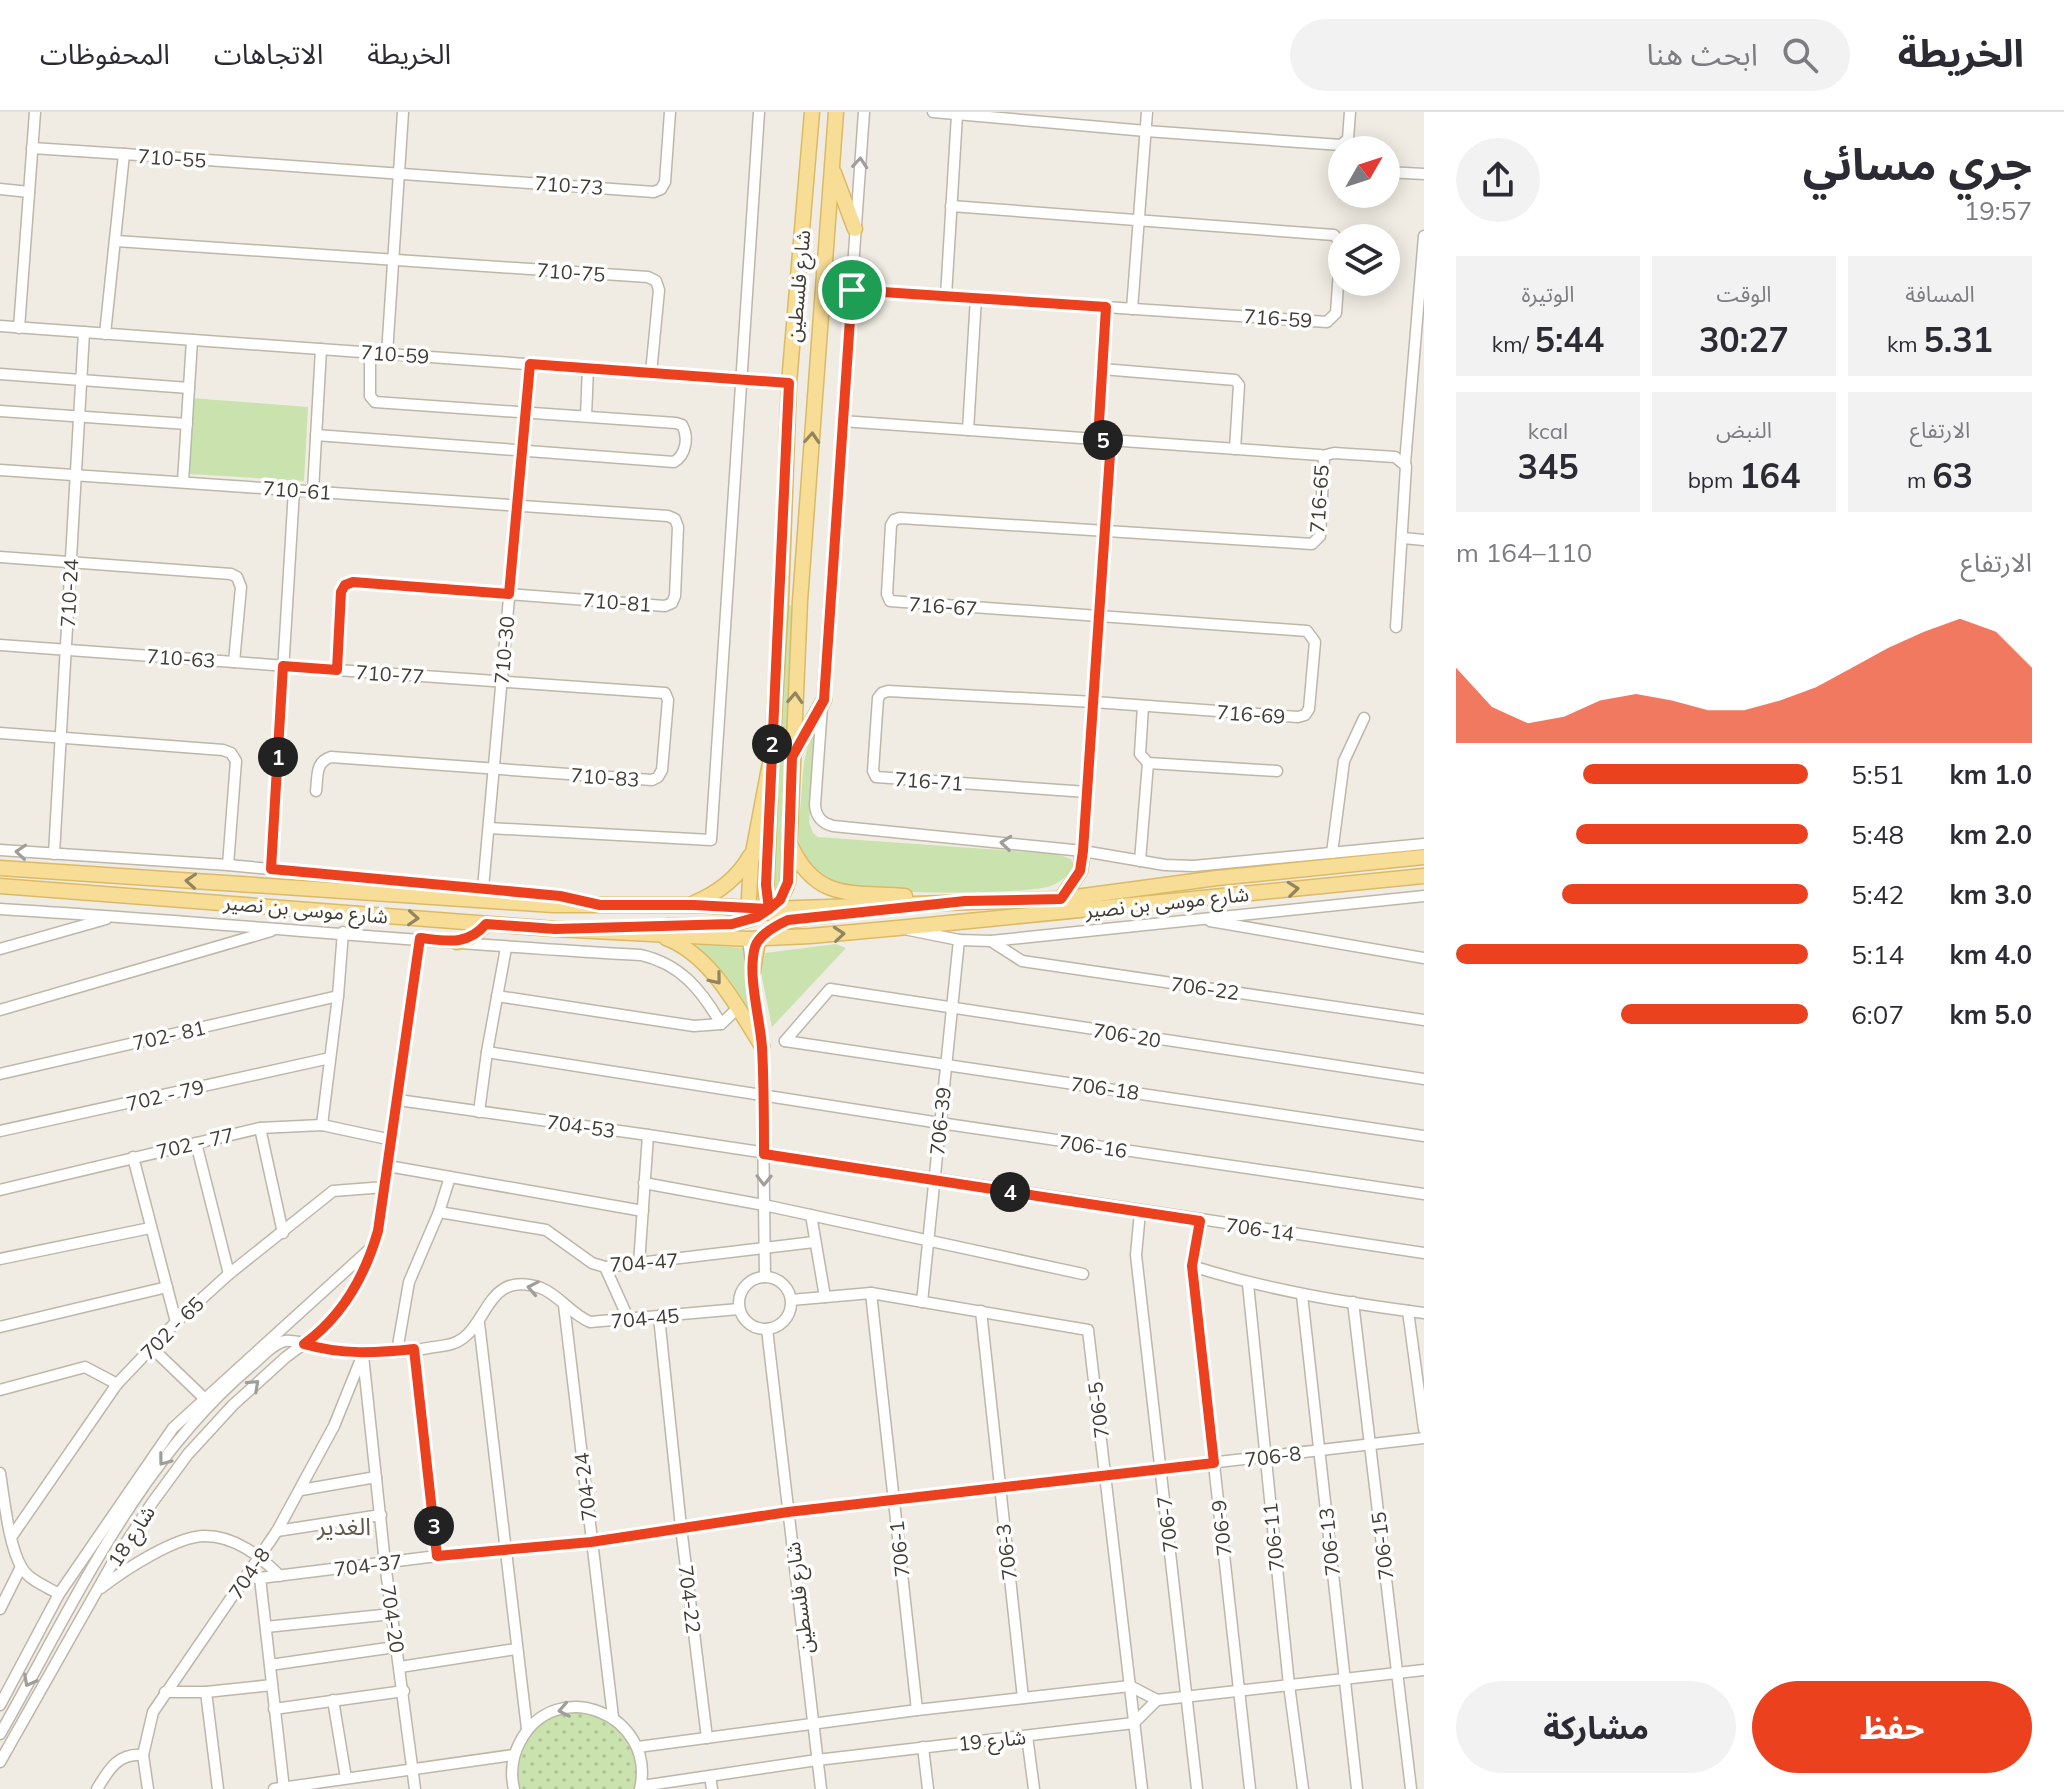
<!DOCTYPE html>
<html lang="ar">
<meta charset="utf-8">
<style>
:root{--surface:#fff;--page:#f2f2f3;--text:#2b2b33;--muted:#7c7c81;--line:#e1e1e2;--accent:#eb411e}
body{margin:0;font-family:Mulish,"Noto Sans Arabic",sans-serif;background:var(--page);color:var(--text);direction:rtl;height:100vh;display:flex;flex-direction:column;font-size:30px;white-space:nowrap}
*{box-sizing:border-box;margin:0}
p{font-size:26px;color:var(--muted)}
.icon{flex:none;width:44px;height:44px;fill:none;stroke:currentColor;stroke-width:2;stroke-linecap:round;stroke-linejoin:round}
.map{position:relative;flex:1;overflow:hidden;direction:ltr}
.side{display:flex;flex-direction:column;background:var(--surface);width:640px}
.side>*{flex:none}
.needle{width:52px;rotate:51deg}
.fabs{position:absolute;left:1328px;top:24px;display:grid;gap:16px}
.fabs a{display:grid;place-items:center;width:72px;height:72px;border-radius:50%;background:var(--surface);box-shadow:0 4px 20px #0003;font-size:40px}
.pin{position:absolute;display:grid;place-items:center;width:68px;height:68px;color:#fff;margin:-34px;border:4px solid #fff;border-radius:50%;box-shadow:0 2px 8px #0007}
.km{position:absolute;width:40px;height:40px;margin:-20px;border-radius:50%;background:#222;color:#fff;font-size:22px;line-height:40px;text-align:center}
.round{display:grid;place-items:center;flex:none;width:84px;height:84px;border-radius:42px;background:var(--page)}
.headline{display:flex;align-items:center;justify-content:space-between;height:136px;padding:0 32px}
h1{font-size:44px;font-weight:700;line-height:60px}
.stats{display:grid;grid-template-columns:repeat(3,1fr);gap:12px;height:136px;padding:8px 32px}
.stats div{display:grid;align-content:center;border-radius:0px;background:var(--page);text-align:center}
.stats b{font-size:34px;font-weight:700}
.stats small{font-size:22px;font-weight:400}
.stats p{font-size:22px}
.chart{height:224px;padding:16px 32px}
.chart p{display:flex;justify-content:space-between}
.chart svg{width:100%;height:144px;margin-top:8px;fill:var(--accent);opacity:.7}
.primary-button{display:flex;gap:16px;margin-top:auto;padding:16px 32px}
.primary-button a{flex:1;height:92px;border-radius:48px;background:var(--accent);color:#fff;font-size:32px;font-weight:700;line-height:92px;text-align:center}
.primary-button a+a{background:var(--page);color:var(--text)}
ul{padding:0 32px;list-style:none;font-size:26px}
li{display:grid;grid-template-columns:128px 96px 1fr;align-items:center;height:60px}
li i{height:20px;border-radius:10px;background:var(--accent)}
header{display:flex;align-items:center;gap:48px;box-sizing:border-box;height:112px;padding:0 40px;background:var(--surface);border-bottom:2px solid var(--line)}
header strong{font-size:38px}
nav{display:flex;gap:44px;margin-inline-start:auto;font-size:28px}
.search{width:560px;height:72px;background:var(--page);display:flex;align-items:center;gap:20px;box-sizing:border-box;padding:0 28px;border-radius:44px;color:var(--muted);font-size:30px}
main{display:flex;flex:1;min-height:0}
.map>svg:first-child{display:block}
.green{fill:#cae2ad}
.park{fill:url(#park-dots)}
.lines{fill:none;stroke-linecap:round;stroke-linejoin:round}
.minor-casing{stroke:#beb7a9;stroke-width:13}
.major-casing{stroke:#dbba66;stroke-width:17}
.minor{stroke:#fff;stroke-width:10}
.major{stroke:#f7dd95;stroke-width:14}
.oneway{stroke:#a09e9a}
.oneway2{stroke:#938460}
.route-casing{stroke:#fff;stroke-width:16}
.route{stroke:#eb411e;stroke-width:10}
.labels{text-anchor:middle;dominant-baseline:central;stroke-width:7;stroke-linejoin:round;paint-order:stroke}
.street-label{font-size:20px;fill:#413c34;stroke:#fff}
.quarter-label{font-size:24px;fill:#635a4c;stroke:#fff}
</style>
<header>
<strong>الخريطة</strong>
<div class="search"><svg class="icon" aria-label="search" viewBox="0 0 24 24"><circle cx="10" cy="10" r="6"/><path d="M15 15l6 6"/></svg>ابحث هنا</div>
<nav><a>الخريطة</a><a>الاتجاهات</a><a>المحفوظات</a></nav>
</header>
<main>
<section class="side">
<div class="headline"><div><h1>جري مسائي</h1><p>19:57</p></div><a class="round"><svg class="icon" aria-label="share" viewBox="0 0 24 24"><path d="M12 15V3M7 8l5-5 5 5M5 13v7h14v-7"/></svg></a></div>
<div class="stats">
<div><p>المسافة</p><b>5.31<small> km</small></b></div>
<div><p>الوقت</p><b>30:27</b></div>
<div><p>الوتيرة</p><b>5:44<small> /km</small></b></div>
</div>
<div class="stats">
<div><p>الارتفاع</p><b>63<small> m</small></b></div>
<div><p>النبض</p><b>164<small> bpm</small></b></div>
<div><p>kcal</p><b>345</b></div>
</div>
<div class="chart"><p><span>الارتفاع</span>110–164 m</p>
<svg viewBox="0 0 160 44" preserveAspectRatio="none"><path d="M0 44V21L10 33L20 38L30 36L40 31L50 29L60 31L70 34L80 34L90 31L100 27L110 21L120 15L130 10L140 6L150 10L160 21V44z"/></svg>
</div>
<ul>
<li><b>1.0 km</b>5:51<i style="width:64%"></i></li>
<li><b>2.0 km</b>5:48<i style="width:66%"></i></li>
<li><b>3.0 km</b>5:42<i style="width:70%"></i></li>
<li><b>4.0 km</b>5:14<i style="width:100%"></i></li>
<li><b>5.0 km</b>6:07<i style="width:53%"></i></li>
</ul>
<div class="primary-button"><a>حفظ</a><a>مشاركة</a></div>
</section>
<div class="map">
<svg width="1424" height="1677" viewBox="0 0 1424 1677">
<defs>
<pattern id="park-dots" width="8" height="8" patternUnits="userSpaceOnUse" patternTransform="scale(2)"><rect width="8" height="8" fill="#cae2ad"/><path d="M2 2h.1M6 6h.1" fill="none" stroke="#afc395" stroke-width="1.8" stroke-linecap="round"/></pattern>
</defs>
<rect width="100%" height="100%" fill="#f0ece3"/>
<g class="green">
<polygon points="191,286 308,295 304,369 190,362"/>
<polygon points="786,491 795,496 781,721 782,761 775,783 773,778"/>
<path d="M814,622l2,5 -7,83 4,11 5,4 239,17 14,5 2,5c-4,12 -14,20 -26,23 -32,8 -186,8 -214,-4 -10,-5 -22,-15 -28,-24 -11,-17 -5,-41 -4,-60 2,-22 1,-46 13,-65z"/>
<polygon points="696,832 743,836 754,906"/>
<polygon points="836,832 846,836 772,915 761,861 765,841"/>
</g>
<polygon class="park" points="584,1595 613,1606 637,1635 640,1677 515,1677 514,1643 535,1609"/>
<g class="lines">
<defs>
<g id="minor">
<path d="M864,0l-49,693c1,11 6,18 18,21l250,25 82,14 29,1 230,-22"/>
<polyline points="933,0 1146,19 1341,33 1348,27 1350,0"/>
<polyline points="32,36 124,42"/>
<polyline points="1386,60 1424,62"/>
<polyline points="0,77 29,80"/>
<polyline points="116,129 648,165 656,169 659,178 651,261"/>
<polyline points="852,178 1327,210 1336,201 1341,131 1334,123 951,94"/>
<polyline points="946,184 957,3"/>
<polyline points="1132,197 1147,0"/>
<polyline points="0,214 789,271"/>
<polyline points="19,216 35,0"/>
<polyline points="105,222 124,42 654,80 661,77 665,70 670,0"/>
<polyline points="387,242 403,0"/>
<polyline points="1102,257 1235,268 1239,273 1235,337"/>
<polyline points="0,262 189,276"/>
<polyline points="0,299 187,312"/>
<polyline points="586,304 588,256"/>
<polyline points="842,309 1320,343 1324,346 1320,424 1312,432 900,406 894,408 891,413 887,482 890,489 1307,519 1315,530 1309,597 1305,603 1298,605 1094,590 888,579 882,581 878,586 873,659 876,665 1087,680"/>
<polyline points="968,318 976,186"/>
<path d="M316,323l358,27c12,-7 15,-25 8,-37l-6,-2 -301,-21 -5,-6v-43"/>
<polyline points="1098,327 1106,195"/>
<polyline points="1322,344 1334,341 1395,345 1406,354 1396,515"/>
<polyline points="1405,351 1424,124"/>
<path d="M0,358l668,46 7,3 3,8 -3,69 -3,7 -7,3 -312,-24 -8,3 -4,7 -4,78 328,23 3,7 -6,70 -4,7 -6,3 -321,-23c-16,5 -13,19 -15,34"/>
<polyline points="183,370 192,228"/>
<polyline points="313,379 321,237"/>
<polyline points="1403,426 1424,428"/>
<polyline points="0,445 231,462 237,465 241,475 234,550 0,533"/>
<polyline points="234,550 337,558"/>
<polyline points="0,621 223,638 231,641 236,649 228,753"/>
<polyline points="1148,651 1277,659"/>
<polyline points="489,716 711,728 759,0"/>
<polyline points="0,738 228,753 560,784 586,789"/>
<polyline points="1083,739 1111,328"/>
<polyline points="1332,741 1344,649 1364,606"/>
<polyline points="54,742 84,220"/>
<polyline points="1140,749 1148,651 1140,642 1143,594"/>
<polyline points="271,757 294,378"/>
<polyline points="483,776 530,252"/>
<path d="M0,797c214,13 427,34 641,46 39,9 60,34 80,69"/>
<polyline points="1210,809 1424,846"/>
<polyline points="909,818 959,828 991,829 1424,784"/>
<polyline points="748,827 762,934 765,1165"/>
<polyline points="991,829 1022,849 1424,908"/>
<polyline points="0,837 106,807"/>
<polyline points="497,884 694,914 721,912 738,896"/>
<polyline points="0,898 271,819"/>
<polyline points="785,929 830,877 1424,967"/>
<polyline points="785,929 1424,1024"/>
<polyline points="487,940 940,1011 1424,1082"/>
<polyline points="0,962 338,884"/>
<polyline points="398,988 648,1023 1424,1141"/>
<polyline points="479,1000 487,940 506,836"/>
<polyline points="322,1013 338,884 343,820"/>
<polyline points="260,1016 283,1121"/>
<polyline points="0,1019 330,946"/>
<polyline points="196,1031 229,1162"/>
<polyline points="133,1045 176,1210"/>
<polyline points="388,1054 643,1099"/>
<polyline points="644,1071 764,1093 1083,1162"/>
<polyline points="0,1078 260,1016 322,1013 392,1028"/>
<polyline points="439,1100 546,1118 592,1151 605,1155 814,1130"/>
<polyline points="1140,1100 1136,1143 1197,1677"/>
<polyline points="811,1103 825,1185"/>
<polyline points="1200,1109 1192,1154 1250,1677"/>
<polyline points="0,1147 150,1116"/>
<polyline points="639,1152 648,1023"/>
<path d="M1192,1154c76,24 153,37 232,47"/>
<polyline points="605,1155 629,1208"/>
<circle cx="765" cy="1191" r="26"/>
<polyline points="1248,1172 1289,1573 1303,1677"/>
<polyline points="871,1181 917,1598"/>
<polyline points="1302,1183 1357,1677"/>
<polyline points="791,1188 871,1181 1088,1218 1142,1677"/>
<polyline points="922,1190 959,828"/>
<polyline points="1353,1190 1411,1677"/>
<polyline points="564,1193 613,1605"/>
<polyline points="981,1199 1023,1586"/>
<polyline points="1408,1199 1424,1317"/>
<polyline points="659,1205 681,1415 707,1626"/>
<polyline points="479,1211 527,1617"/>
<polyline points="0,1215 167,1175"/>
<polyline points="767,1217 821,1677"/>
<polyline points="152,1236 204,1286"/>
<polyline points="414,1237 437,1444"/>
<polyline points="397,1239 409,1170 439,1100 450,1065"/>
<polyline points="363,1244 385,1451 415,1677"/>
<polyline points="0,1278 85,1255 117,1272"/>
<path d="M0,1361c4,25 9,75 22,95 7,12 25,19 37,26"/>
<polyline points="301,1378 376,1365"/>
<polyline points="277,1419 381,1403"/>
<polyline points="12,1424 117,1272 176,1210 229,1162 333,1079 385,1075"/>
<polyline points="256,1466 260,1466 284,1677"/>
<polyline points="260,1466 437,1444 591,1430 788,1400 1424,1326"/>
<path d="M101,1476c23,-18 75,-52 104,-52 30,0 55,20 75,40"/>
<polyline points="0,1497 21,1455"/>
<polyline points="266,1515 392,1502"/>
<polyline points="270,1553 395,1535"/>
<polyline points="400,1555 516,1537"/>
<polyline points="165,1580 206,1580 272,1573"/>
<polyline points="206,1580 218,1677"/>
<polyline points="333,1588 346,1666"/>
<polyline points="0,1593 59,1482 173,1316 372,1135"/>
<polyline points="274,1597 404,1579"/>
<path d="M0,1622c73,-128 136,-271 251,-368 10,-8 22,-23 34,-25 15,-2 48,11 66,12 31,3 66,-3 96,-8 43,-7 34,-78 94,-57 18,7 30,26 49,34l149,-13"/>
<polyline points="1027,1624 1034,1677"/>
<polyline points="638,1635 917,1598 1130,1574 1157,1588 1424,1558"/>
<polyline points="923,1635 928,1677"/>
<polyline points="0,1650 112,1452 152,1391 188,1342 233,1293 286,1245 317,1222 340,1198 358,1170 378,1119 420,826"/>
<polyline points="710,1664 712,1677"/>
<polyline points="642,1674 817,1648 1134,1611 1157,1588"/>
<path d="M97,1677c12,-20 21,-36 46,-34"/>
<polyline points="148,1677 143,1643 153,1600 277,1419 334,1314 363,1242"/>
<polyline points="274,1677 513,1643"/>
<path d="M514,1677c-4,-17 -2,-32 6,-47 35,-68 137,-28 120,47"/>
</g>
<g id="major">
<polyline points="834,61 855,117"/>
<polyline points="794,641 824,588"/>
<polyline points="770,688 766,784 772,802"/>
<path d="M791,734c25,55 61,46 114,50"/>
<polyline points="0,756 553,793 694,793 769,797 1061,787 1217,766 1424,745"/>
<polyline points="0,774 555,817 748,827 810,824 898,816 1424,764"/>
<polyline points="1061,787 1080,759 1083,739"/>
<path d="M694,791c24,-10 43,-24 56,-47"/>
<polyline points="748,802 751,751 772,640 781,488 789,271 812,0"/>
<path d="M667,814c42,-1 105,6 121,-44l12,-281 36,-489"/>
<path d="M666,826c45,17 71,69 96,108"/>
<polyline points="457,830 471,826 486,812"/>
<path d="M753,859l5,-30c27,-25 40,-22 75,-26"/>
</g>
</defs>
<use href="#minor" class="minor-casing"/>
<use href="#major" class="major-casing"/>
<use href="#minor" class="minor"/>
<use href="#major" class="major"/>
</g>
<defs><path id="oneway-chevron" d="M-2-3.5L2.5 0L-2 3.5" fill="none" stroke-width="1.6" stroke-linecap="round" stroke-linejoin="round" transform="scale(2)"/></defs>
<g class="oneway">
<use href="#oneway-chevron" transform="translate(860 51) rotate(-85)"/>
<use href="#oneway-chevron" transform="translate(1006 731) rotate(-174)"/>
<use href="#oneway-chevron" transform="translate(21 740) rotate(-176)"/>
<use href="#oneway-chevron" transform="translate(764 1068) rotate(91)"/>
<use href="#oneway-chevron" transform="translate(533 1176) rotate(-169)"/>
<use href="#oneway-chevron" transform="translate(254 1273) rotate(-43)"/>
<use href="#oneway-chevron" transform="translate(164 1348) rotate(127)"/>
<use href="#oneway-chevron" transform="translate(29 1569) rotate(118)"/>
<use href="#oneway-chevron" transform="translate(564 1598) rotate(169)"/>
</g>
<g class="oneway2">
<use href="#oneway-chevron" transform="translate(812 326) rotate(-86)"/>
<use href="#oneway-chevron" transform="translate(795 586) rotate(-87)"/>
<use href="#oneway-chevron" transform="translate(191 769) rotate(-176)"/>
<use href="#oneway-chevron" transform="translate(1293 777) rotate(-6)"/>
<use href="#oneway-chevron" transform="translate(413 806) rotate(4)"/>
<use href="#oneway-chevron" transform="translate(839 822) rotate(-5)"/>
<use href="#oneway-chevron" transform="translate(716 867) rotate(51)"/>
</g>
<g class="lines">
<defs>
<path id="route" d="M852,178l-28,410 -32,57 -4,125 -8,18 -11,9 -75,-4h-94l-40,-9 -289,-27 12,-203 54,4 4,-78 4,-7 8,-3 156,12 21,-230 259,19 -23,502 3,24 -12,8 -25,7 -177,5 -69,-5c-19,22 -39,17 -66,14l-42,293c-13,45 -35,85 -74,113 38,11 72,9 110,5l23,207 154,-14 197,-30 426,-49 -22,-197 8,-45 -436,-67c0,-35 0,-71 -2,-107 -2,-29 -15,-72 -7,-100 4,-12 22,-22 33,-27l177,-19 96,-2 19,-28 3,-20 28,-411 -13,-1 8,-132 -254,-17"/>
</defs>
<use href="#route" class="route-casing"/>
<use href="#route" class="route"/>
</g>
<g class="labels">
<g class="street-label">
<text transform="translate(172 46) rotate(4)">710-55</text>
<text transform="translate(569 73) rotate(4)">710-73</text>
<text transform="translate(571 160) rotate(4)">710-75</text>
<text transform="translate(798 174) rotate(-85)">شارع فلسطين</text>
<text transform="translate(1278 206) rotate(4)">716-59</text>
<text transform="translate(395 242) rotate(4)">710-59</text>
<text transform="translate(297 378) rotate(4)">710-61</text>
<text transform="translate(1319 387) rotate(-86)">716-65</text>
<text transform="translate(69 481) rotate(-87)">710-24</text>
<text transform="translate(617 490) rotate(4)">710-81</text>
<text transform="translate(943 494) rotate(4)">716-67</text>
<text transform="translate(504 538) rotate(-85)">710-30</text>
<text transform="translate(181 546) rotate(4)">710-63</text>
<text transform="translate(390 562) rotate(4)">710-77</text>
<text transform="translate(1251 602) rotate(4)">716-69</text>
<text transform="translate(605 665) rotate(4)">710-83</text>
<text transform="translate(929 669) rotate(4)">716-71</text>
<text transform="translate(1167 790) rotate(-6)">شارع موسى بن نصير</text>
<text transform="translate(306 797) rotate(5)">شارع موسى بن نصير</text>
<text transform="translate(1205 876) rotate(8)">706-22</text>
<text transform="translate(169 923) rotate(-13)">702- 81</text>
<text transform="translate(1127 923) rotate(9)">706-20</text>
<text transform="translate(1105 976) rotate(8)">706-18</text>
<text transform="translate(165 983) rotate(-13)">702 - 79</text>
<text transform="translate(940 1009) rotate(-84)">706-39</text>
<text transform="translate(581 1014) rotate(8)">704-53</text>
<text transform="translate(195 1031) rotate(-13)">702 - 77</text>
<text transform="translate(1093 1034) rotate(8)">706-16</text>
<text transform="translate(1260 1117) rotate(8)">706-14</text>
<text transform="translate(644 1150) rotate(-4)">704-47</text>
<text transform="translate(645 1206) rotate(-5)">704-45</text>
<text transform="translate(172 1216) rotate(-45)">702 - 65</text>
<text transform="translate(1098 1298) rotate(-97)">706-5</text>
<text transform="translate(1273 1344) rotate(-7)">706-8</text>
<text transform="translate(585 1375) rotate(-97)">704-24</text>
<text transform="translate(1167 1412) rotate(-97)">706-7</text>
<text transform="translate(1221 1416) rotate(-96)">706-9</text>
<text transform="translate(131 1424) rotate(-57)">شارع 18</text>
<text transform="translate(1273 1425) rotate(-96)">706-11</text>
<text transform="translate(1329 1430) rotate(-96)">706-13</text>
<text transform="translate(1382 1434) rotate(-97)">706-15</text>
<text transform="translate(899 1437) rotate(-96)">706-1</text>
<text transform="translate(1006 1440) rotate(-97)">706-3</text>
<text transform="translate(368 1453) rotate(-7)">704-37</text>
<text transform="translate(249 1461) rotate(-56)">704-8</text>
<text transform="translate(799 1486) rotate(-97)">شارع فلسطين</text>
<text transform="translate(690 1487) rotate(83)">704-22</text>
<text transform="translate(393 1507) rotate(82)">704-20</text>
<text transform="translate(992 1628) rotate(-6)">شارع 19</text>
</g>
<g class="quarter-label">
<text x="344" y="1414">الغدير</text>
</g>
</g>
</svg>
<div class="fabs">
<a><svg class="needle" viewBox="-14 -14 28 28"><path d="M0-13l5 13h-10z" fill="#e53935"/><path d="M0 13l5-13h-10z" fill="#7c7c81"/></svg></a>
<a><svg class="icon" aria-label="layers" viewBox="0 0 24 24"><path d="M12 4l9 5-9 5-9-5zM3 14l9 5 9-5"/></svg></a>
</div>
<div class="pin" style="left:852px;top:178px;background:#1e9e55"><svg class="icon" aria-label="arrive" viewBox="0 0 24 24"><path d="M6 21V4h12l-3 4 3 4H6"/></svg></div>
<b class="km" style="left:278px;top:645px">1</b>
<b class="km" style="left:772px;top:632px">2</b>
<b class="km" style="left:434px;top:1414px">3</b>
<b class="km" style="left:1010px;top:1080px">4</b>
<b class="km" style="left:1103px;top:328px">5</b>
</div>
</main>
